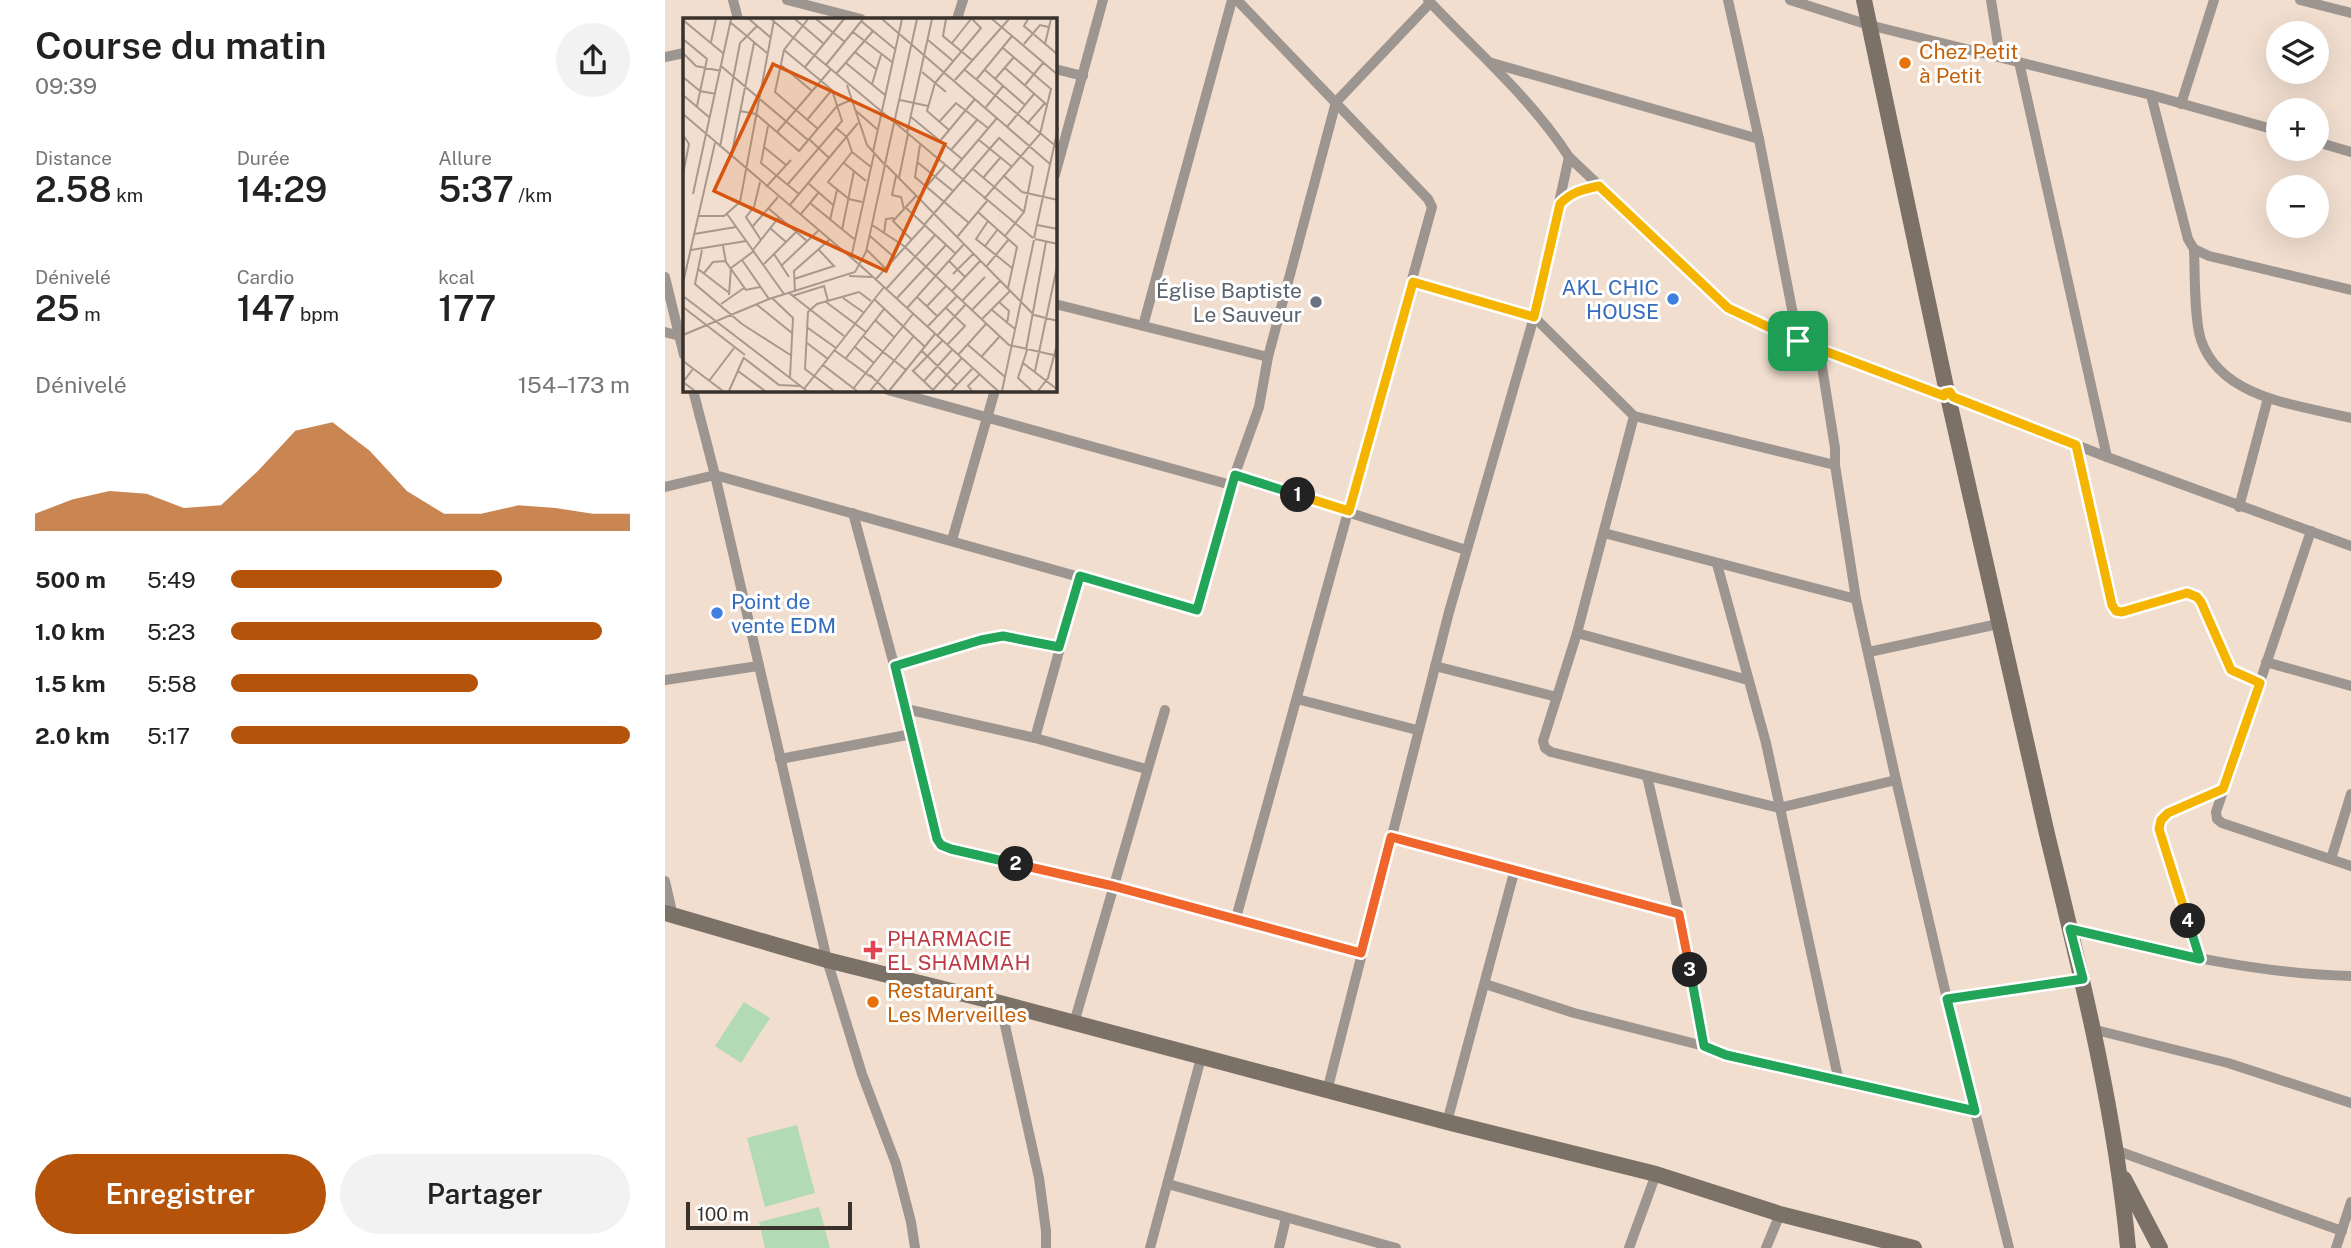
<!DOCTYPE html>
<html lang="fr">
<meta charset="utf-8">
<style>
:root{--surface:#fff;--page:#f2f2f2;--text:#222;--muted:#767676;--accent:#b45309}
body{margin:0;font-family:"Public Sans",sans-serif;background:var(--page);color:var(--text);height:100vh;display:flex;flex-direction:column;font-size:26px;white-space:nowrap}
*{box-sizing:border-box;margin:0}
p{font-size:23px;color:var(--muted)}
.icon{flex:none;width:38px;height:38px;fill:none;stroke:currentColor;stroke-width:2;stroke-linecap:round;stroke-linejoin:round}
.map{position:relative;flex:1;overflow:hidden}
.drawer{display:flex;flex-direction:column;background:var(--surface);width:665px}
.drawer>*{flex:none}
.fabs{position:absolute;left:1601px;top:21px;display:grid;gap:14px}
.fabs a{display:grid;place-items:center;width:63px;height:63px;border-radius:50%;background:var(--surface);box-shadow:0 7px 28px #0002;font-size:35px}
.scale{position:absolute;left:21px;bottom:18px;width:166px;box-sizing:border-box;padding-left:7px;border:4px solid #39322c;border-top:0;font-size:19px;line-height:24px;white-space:nowrap;color:#39322c;-webkit-text-stroke:5px #fff;paint-order:stroke}
.pin{position:absolute;display:grid;place-items:center;width:60px;height:60px;color:#fff;margin:-30px;border-radius:14px;box-shadow:0 4px 10px #0006}
.km{position:absolute;width:35px;height:35px;margin:-18px;border-radius:50%;background:#222;color:#fff;font-size:19px;line-height:35px;text-align:center}
.round{display:grid;place-items:center;flex:none;width:74px;height:74px;border-radius:37px;background:var(--page)}
.summary{display:flex;align-items:center;justify-content:space-between;height:119px;padding:0 35px}
h1{font-size:38px;font-weight:600;line-height:52px}
.figures{display:grid;grid-template-columns:repeat(3,1fr);gap:10px;height:119px;padding:7px 35px}
.figures div{display:grid;align-content:center}
.figures b{font-size:35px;font-weight:600}
.figures small{font-size:19px;font-weight:400}
.figures p{font-size:19px}
.chart{height:196px;padding:14px 35px}
.chart p{display:flex;justify-content:space-between}
.chart svg{width:100%;height:126px;margin-top:7px;fill:var(--accent);opacity:.7}
.button{display:flex;gap:14px;margin-top:auto;padding:14px 35px}
.button a{flex:1;height:80px;border-radius:42px;background:var(--accent);color:#fff;font-size:28px;font-weight:600;line-height:80px;text-align:center}
.button a+a{background:var(--page);color:var(--text)}
ul{padding:0 35px;list-style:none;font-size:23px}
li{display:grid;grid-template-columns:112px 84px 1fr;align-items:center;height:52px}
li i{height:18px;border-radius:9px;background:var(--accent)}
main{display:flex;flex:1;min-height:0}
.map>svg:first-child{display:block}
.green{fill:#b2dbb4}
.lines{fill:none;stroke-linecap:round;stroke-linejoin:round}
.street{stroke:#9d958f;stroke-width:10}
.secondary{stroke:#7b7167;stroke-width:16}
.split-1-casing{stroke:#fff;stroke-width:14}
.split-2-casing{stroke:#fff;stroke-width:14}
.split-3-casing{stroke:#fff;stroke-width:14}
.split-4-casing{stroke:#fff;stroke-width:14}
.split-5-casing{stroke:#fff;stroke-width:14}
.split-1{stroke:#f5b400;stroke-width:9}
.split-2{stroke:#22a559;stroke-width:9}
.split-3{stroke:#f0652b;stroke-width:9}
.split-4{stroke:#22a559;stroke-width:9}
.split-5{stroke:#f5b400;stroke-width:9}
.food-dot{fill:#e8710a;stroke:#fff;stroke-width:2.5}
.shop-dot{fill:#3f7fe0;stroke:#fff;stroke-width:2.5}
.worship-dot{fill:#6b7280;stroke:#fff;stroke-width:2.5}
.health-dot{fill:#e0444e;stroke:#fff;stroke-width:2.5}
.labels{text-anchor:middle;dominant-baseline:central;stroke-width:6;stroke-linejoin:round;paint-order:stroke}
.food-label{font-size:21px;fill:#c56008;stroke:#fff;text-anchor:start}
.shop-label{font-size:21px;fill:#366cbe;stroke:#fff;text-anchor:end}
.worship-label{font-size:21px;fill:#5b616d;stroke:#fff;text-anchor:end}
.health-label{font-size:21px;fill:#be3a42;stroke:#fff;text-anchor:start}
.inset-road{fill:none;stroke:#a7998e;stroke-width:2}
.view{fill:#d6550f;fill-opacity:0.15;stroke:#d6550f;stroke-width:3.5}
.inset-edge{fill:none;stroke:#39322c;stroke-width:3.5}
</style>
<main>
<section class="drawer">
<div class="summary"><div><h1>Course du matin</h1><p>09:39</p></div><a class="round"><svg class="icon" aria-label="share" viewBox="0 0 24 24"><path d="M12 15V3M7 8l5-5 5 5M5 13v7h14v-7"/></svg></a></div>
<div class="figures">
<div><p>Distance</p><b>2.58<small> km</small></b></div>
<div><p>Durée</p><b>14:29</b></div>
<div><p>Allure</p><b>5:37<small> /km</small></b></div>
</div>
<div class="figures">
<div><p>Dénivelé</p><b>25<small> m</small></b></div>
<div><p>Cardio</p><b>147<small> bpm</small></b></div>
<div><p>kcal</p><b>177</b></div>
</div>
<div class="chart"><p><span>Dénivelé</span>154–173 m</p>
<svg viewBox="0 0 160 44" preserveAspectRatio="none"><path d="M0 44V38L10 33L20 30L30 31L40 36L50 35L60 23L70 9L80 6L90 16L100 30L110 38L120 38L130 35L140 36L150 38L160 38V44z"/></svg>
</div>
<ul>
<li><b>500 m</b>5:49<i style="width:68%"></i></li>
<li><b>1.0 km</b>5:23<i style="width:93%"></i></li>
<li><b>1.5 km</b>5:58<i style="width:62%"></i></li>
<li><b>2.0 km</b>5:17<i style="width:100%"></i></li>
</ul>
<div class="button"><a>Enregistrer</a><a>Partager</a></div>
</section>
<div class="map">
<svg width="1686" height="1248" viewBox="0 0 1686 1248">
<rect width="100%" height="100%" fill="#f1decf"/>
<g class="green">
<polygon points="79,1002 105,1018 76,1063 50,1046"/>
<polygon points="132,1125 150,1193 100,1207 82,1138"/>
<polygon points="154,1207 165,1248 100,1248 94,1222"/>
</g>
<g class="lines">
<g class="street">
<polyline points="68,0 73,19"/>
<polyline points="122,0 196,19"/>
<path d="M763,0c48,51 103,98 141,157l159,151 8,6 62,26 146,56"/>
<polyline points="1063,0 1094,139 1133,340"/>
<polyline points="1125,0 1204,25 1486,95 1614,131"/>
<polyline points="1326,0 1335,57"/>
<polyline points="1635,0 1686,13"/>
<polyline points="292,19 298,0"/>
<polyline points="0,57 19,53"/>
<polyline points="1354,62 1442,457"/>
<polyline points="827,63 1094,139"/>
<polyline points="390,69 418,76"/>
<path d="M1486,95l37,144 6,10c1,24 0,70 7,91 20,59 98,65 150,78"/>
<polyline points="1516,104 1549,0"/>
<polyline points="1652,142 1686,152"/>
<polyline points="390,175 438,0"/>
<polyline points="895,204 911,192 934,186"/>
<polyline points="1529,249 1544,256 1686,290"/>
<polyline points="0,277 19,355"/>
<polyline points="748,282 869,317 969,416 1170,465"/>
<polyline points="390,304 603,357"/>
<polyline points="478,326 567,0"/>
<polyline points="0,332 19,337"/>
<polyline points="1154,348 1170,448 1170,465 1191,599 1231,780 1282,999 1344,1248"/>
<polyline points="28,390 50,475 162,960 197,1074 231,1164 246,1222 250,1248"/>
<polyline points="223,390 566,485"/>
<polyline points="1288,397 1442,457 1686,546"/>
<polyline points="969,416 912,633 878,741 880,748 886,752 1114,808 1231,780"/>
<polyline points="1411,445 1447,605 1451,611 1457,613 1522,593 1532,597 1536,602 1566,670 1595,683"/>
<polyline points="570,476 801,550"/>
<polyline points="0,487 50,475 532,610 566,485 594,407 603,357 671,102 765,3"/>
<polyline points="1574,507 1603,398"/>
<polyline points="188,513 241,709 272,839 276,845 286,849 448,885 696,953"/>
<polyline points="1646,531 1551,812 1552,819 1557,823 1686,866"/>
<polyline points="939,533 1191,599"/>
<polyline points="287,540 330,390"/>
<polyline points="1052,564 1101,743 1174,1082"/>
<polyline points="912,633 1083,680"/>
<polyline points="1204,652 1333,624"/>
<polyline points="1601,662 1686,686"/>
<polyline points="230,666 327,638 348,637 394,647"/>
<polyline points="770,666 892,697"/>
<polyline points="0,680 93,666"/>
<polyline points="632,699 752,730"/>
<polyline points="241,709 370,738 481,769"/>
<polyline points="370,738 415,576"/>
<polyline points="115,759 247,734"/>
<polyline points="982,776 1014,914 1039,1046"/>
<polyline points="726,837 1014,914"/>
<polyline points="1666,859 1686,794"/>
<polyline points="0,881 8,916"/>
<polyline points="571,918 767,207 763,199 572,0"/>
<path d="M1405,929c93,22 185,45 281,47"/>
<polyline points="1535,959 1495,829 1496,820 1503,813 1558,789"/>
<polyline points="820,984 909,1013 1039,1046 1061,1055 1310,1112"/>
<polyline points="1282,999 1418,979"/>
<polyline points="335,1003 374,1178 381,1231 381,1248"/>
<polyline points="409,1023 500,710"/>
<polyline points="1427,1029 1563,1063 1686,1103"/>
<polyline points="662,1091 784,612 869,317 904,157"/>
<polyline points="782,1122 850,869"/>
<polyline points="1450,1150 1677,1231"/>
<polyline points="503,1184 731,1248"/>
<polyline points="485,1248 536,1058"/>
<polyline points="614,1248 621,1218"/>
<polyline points="964,1248 991,1174"/>
<polyline points="1101,1248 1115,1214"/>
<polyline points="1671,1248 1686,1202"/>
</g>
<g class="secondary">
<polyline points="1199,0 1282,392"/>
<path d="M1284,401c32,144 64,288 98,433 33,136 68,274 81,414"/>
<polyline points="0,913 162,960 335,1003 782,1122 991,1174 1115,1214 1249,1248"/>
<polyline points="1459,1179 1495,1248"/>
</g>
</g>
<g class="lines">
<defs>
<path id="split-1" d="M633,495l51,16 64,-229 121,35 26,-113c11,-12 24,-15 39,-18l129,122 70,33"/>
<polyline id="split-2" points="351,864 286,849 276,845 272,839 230,666 316,640 338,636 394,647 415,576 532,610 570,475 633,495"/>
<polyline id="split-3" points="351,864 448,886 696,953 726,837 1014,914 1025,970"/>
<polyline id="split-4" points="1025,970 1039,1046 1061,1055 1310,1111 1282,999 1418,979 1405,929 1535,959 1523,921"/>
<polyline id="split-5" points="1133,341 1279,396 1280,393 1285,392 1288,397 1411,445 1447,605 1451,611 1457,612 1522,593 1532,597 1536,602 1566,670 1595,683 1558,789 1503,813 1496,820 1494,829 1523,921"/>
</defs>
<use href="#split-1" class="split-1-casing"/>
<use href="#split-2" class="split-2-casing"/>
<use href="#split-3" class="split-3-casing"/>
<use href="#split-4" class="split-4-casing"/>
<use href="#split-5" class="split-5-casing"/>
<use href="#split-1" class="split-1"/>
<use href="#split-2" class="split-2"/>
<use href="#split-3" class="split-3"/>
<use href="#split-4" class="split-4"/>
<use href="#split-5" class="split-5"/>
</g>
<g class="food-dot">
<circle cx="1240" cy="63" r="7"/>
<circle cx="208" cy="1002" r="7"/>
</g>
<g class="shop-dot">
<circle cx="1008" cy="299" r="7"/>
<circle cx="52" cy="613" r="7"/>
</g>
<circle class="worship-dot" cx="651" cy="302" r="7"/>
<path class="health-dot" d="M204.5 939.5h7v7h7v7h-7v7h-7v-7h-7v-7h7z"/>
<g class="labels">
<g class="food-label">
<text x="1254" y="51">Chez Petit<tspan x="1254" dy="24">à Petit</tspan></text>
<text x="222" y="990">Restaurant<tspan x="222" dy="24">Les Merveilles</tspan></text>
</g>
<g class="shop-label">
<text x="994" y="287">AKL CHIC<tspan x="994" dy="24">HOUSE</tspan></text>
<text x="66" y="601" text-anchor="start">Point de<tspan x="66" dy="24">vente EDM</tspan></text>
</g>
<g class="worship-label">
<text x="637" y="290">Église Baptiste<tspan x="637" dy="24">Le Sauveur</tspan></text>
</g>
<g class="health-label">
<text x="222" y="938">PHARMACIE<tspan x="222" dy="24">EL SHAMMAH</tspan></text>
</g>
</g>
<g transform="translate(18 18)">
<rect width="374" height="374" fill="#f1decf"/>
<path class="inset-road" d="M66,1l21,18M88,1l262,219M112,1l29,25M125,1l-24,31 -9,42 43,37M133,1l29,23M199,1l168,145M263,1l-3,17 30,25M309,1l66,56M345,1l-4,7 33,28M0,2l41,34M178,3l34,28M47,4l37,31M170,14l39,30M0,21l24,20 -10,47M245,22l25,21M28,24l5,-23M269,25l19,-24M341,26l16,-19 9,2M362,26l6,-25M101,32l48,40 10,31 -54,63M172,34l21,17M1,36l12,12 25,5M163,45l39,32M98,47l31,26M143,47l37,-46M38,48l87,74M122,49l39,-48M322,50l42,37M282,52l93,78M302,52l40,35M239,54l24,20M153,56l37,-43M0,59l17,14 16,3M312,61l19,-22M272,62l54,-61M293,62l36,-44M189,66l9,-29M164,67l20,60 18,20M342,67l18,-22M0,77l27,23M217,82l28,6M303,89l17,-21M172,92l23,20M57,93l16,3 43,37 38,-45 14,-6M0,96l178,152 137,125M228,99l51,42M124,102l24,-29M256,104l17,-19 32,25M344,106l18,-21M85,108l-7,37 38,31M324,109l27,-33M153,110l11,9 5,15 19,15M266,112l-22,-19 8,-28 46,-55 -9,-9M94,114l54,-63M224,115l25,-114M0,117l6,9 -6,30M126,121l20,19M296,122l32,26M257,123l35,-42M237,127l-5,32 54,46M37,129l20,-104 17,-17M81,129l22,18M268,132l26,-30M169,134l-24,30 21,17 13,3M190,134l29,-133M48,139l23,-114M234,144l36,29M161,145l22,18M202,146l32,-145M203,147l148,150 24,6M290,151l51,43M269,153l45,-53M320,157l19,17 36,8M213,158l-4,19 9,2 3,12M216,160l9,-44M300,160l17,-20M77,164l-6,25 -8,10 15,23M125,165l25,22M83,169l25,-27M243,169l19,-22M10,176l38,-175M301,181l56,-65 11,-45 -48,-41M127,185l44,36M106,188l69,-83M222,189l51,47M85,190l39,33M295,194l39,35 -9,41M44,196l57,80M117,197l19,-23M16,198h25l16,-14 34,-182M147,202l7,-30M305,203l-12,18 36,29M189,207l32,21 105,99 49,11M241,207l75,-87 34,29 -9,45 -19,24M354,207l21,4M69,209l26,-30M87,210l16,14M159,212l12,-59M201,215l2,-14 8,-1M11,216l42,-7M187,218l25,22M274,219l30,-36M351,220l24,-110M352,221l23,5M229,222l-19,-19 23,-25M40,228l3,16 20,28 14,-3M302,228l13,-17M8,232l55,-9M19,232l-7,34 47,40 50,32M70,232l26,-33M184,232l19,19M91,236l15,23M168,240l23,-104M59,242l27,39M266,243l16,16M81,246l32,-32M99,247l37,-35M303,249l23,-28M15,251l30,23M21,255l9,-11 13,-1M270,256l20,-20M166,258l23,1M111,261l40,-13 -15,-16M193,261l49,-54M0,265l32,-140M203,271l49,-54M269,273l28,-30M112,274l-1,-21 35,-31M106,275l55,43M46,277l2,-27 23,-17M0,278l124,95M109,278l32,-10 4,15M234,279l20,19M89,280l21,20 -3,59M160,280l20,14M214,280l49,-53M191,281l50,47M279,283l23,-24M143,284l40,30M316,284l10,9 -2,13M38,286l23,-16M73,286l36,29M244,288l19,-20M0,289l62,48M262,289l20,19 -18,19M224,290l57,-64M289,292l28,-29M309,292l23,19M299,301l28,-28M192,302l19,17M244,309l30,-31M125,310l28,20M0,317l86,-36 86,-27 11,-20 19,-87M180,318l43,34M254,318l29,-32M124,325l21,16M284,326l38,33M172,329l19,16M151,332l37,27M238,332l36,35M343,332l20,-108M344,332l-9,28 14,13M275,337l28,-31M299,338l18,-20M61,340l35,27 21,1M163,340l38,-49M0,343l40,30M340,345l35,27M140,347l34,26M10,351l-10,13 12,9M229,352l21,20M55,353l27,20M230,353l29,-30M352,353l23,-109M187,357l17,16M26,363l25,-33M241,363l28,-31M121,371l80,-102M170,371l60,-75M46,373l15,-34M151,373l-29,-22 3,-57 9,-8 42,-12 12,9M187,373l43,-54M206,373l46,-57M249,373l30,-33M268,373l21,-22M289,373l-4,-5 11,-11M319,373l32,-151M355,373l10,-13 10,-37"/>
<path class="view" d="M90,46l172,80 -59,127 -172,-80z"/>
<rect width="374" height="374" class="inset-edge"/>
</g>
</svg>
<div class="fabs">
<a><svg class="icon" aria-label="layers" viewBox="0 0 24 24"><path d="M12 4l9 5-9 5-9-5zM3 14l9 5 9-5"/></svg></a>
<a>+</a>
<a>−</a>
</div>
<div class="scale">100 m</div>
<div class="pin" style="left:1133px;top:341px;background:#1e9e55"><svg class="icon" aria-label="arrive" viewBox="0 0 24 24"><path d="M6 21V4h12l-3 4 3 4H6"/></svg></div>
<b class="km" style="left:633px;top:495px">1</b>
<b class="km" style="left:351px;top:864px">2</b>
<b class="km" style="left:1025px;top:970px">3</b>
<b class="km" style="left:1523px;top:921px">4</b>
</div>
</main>
